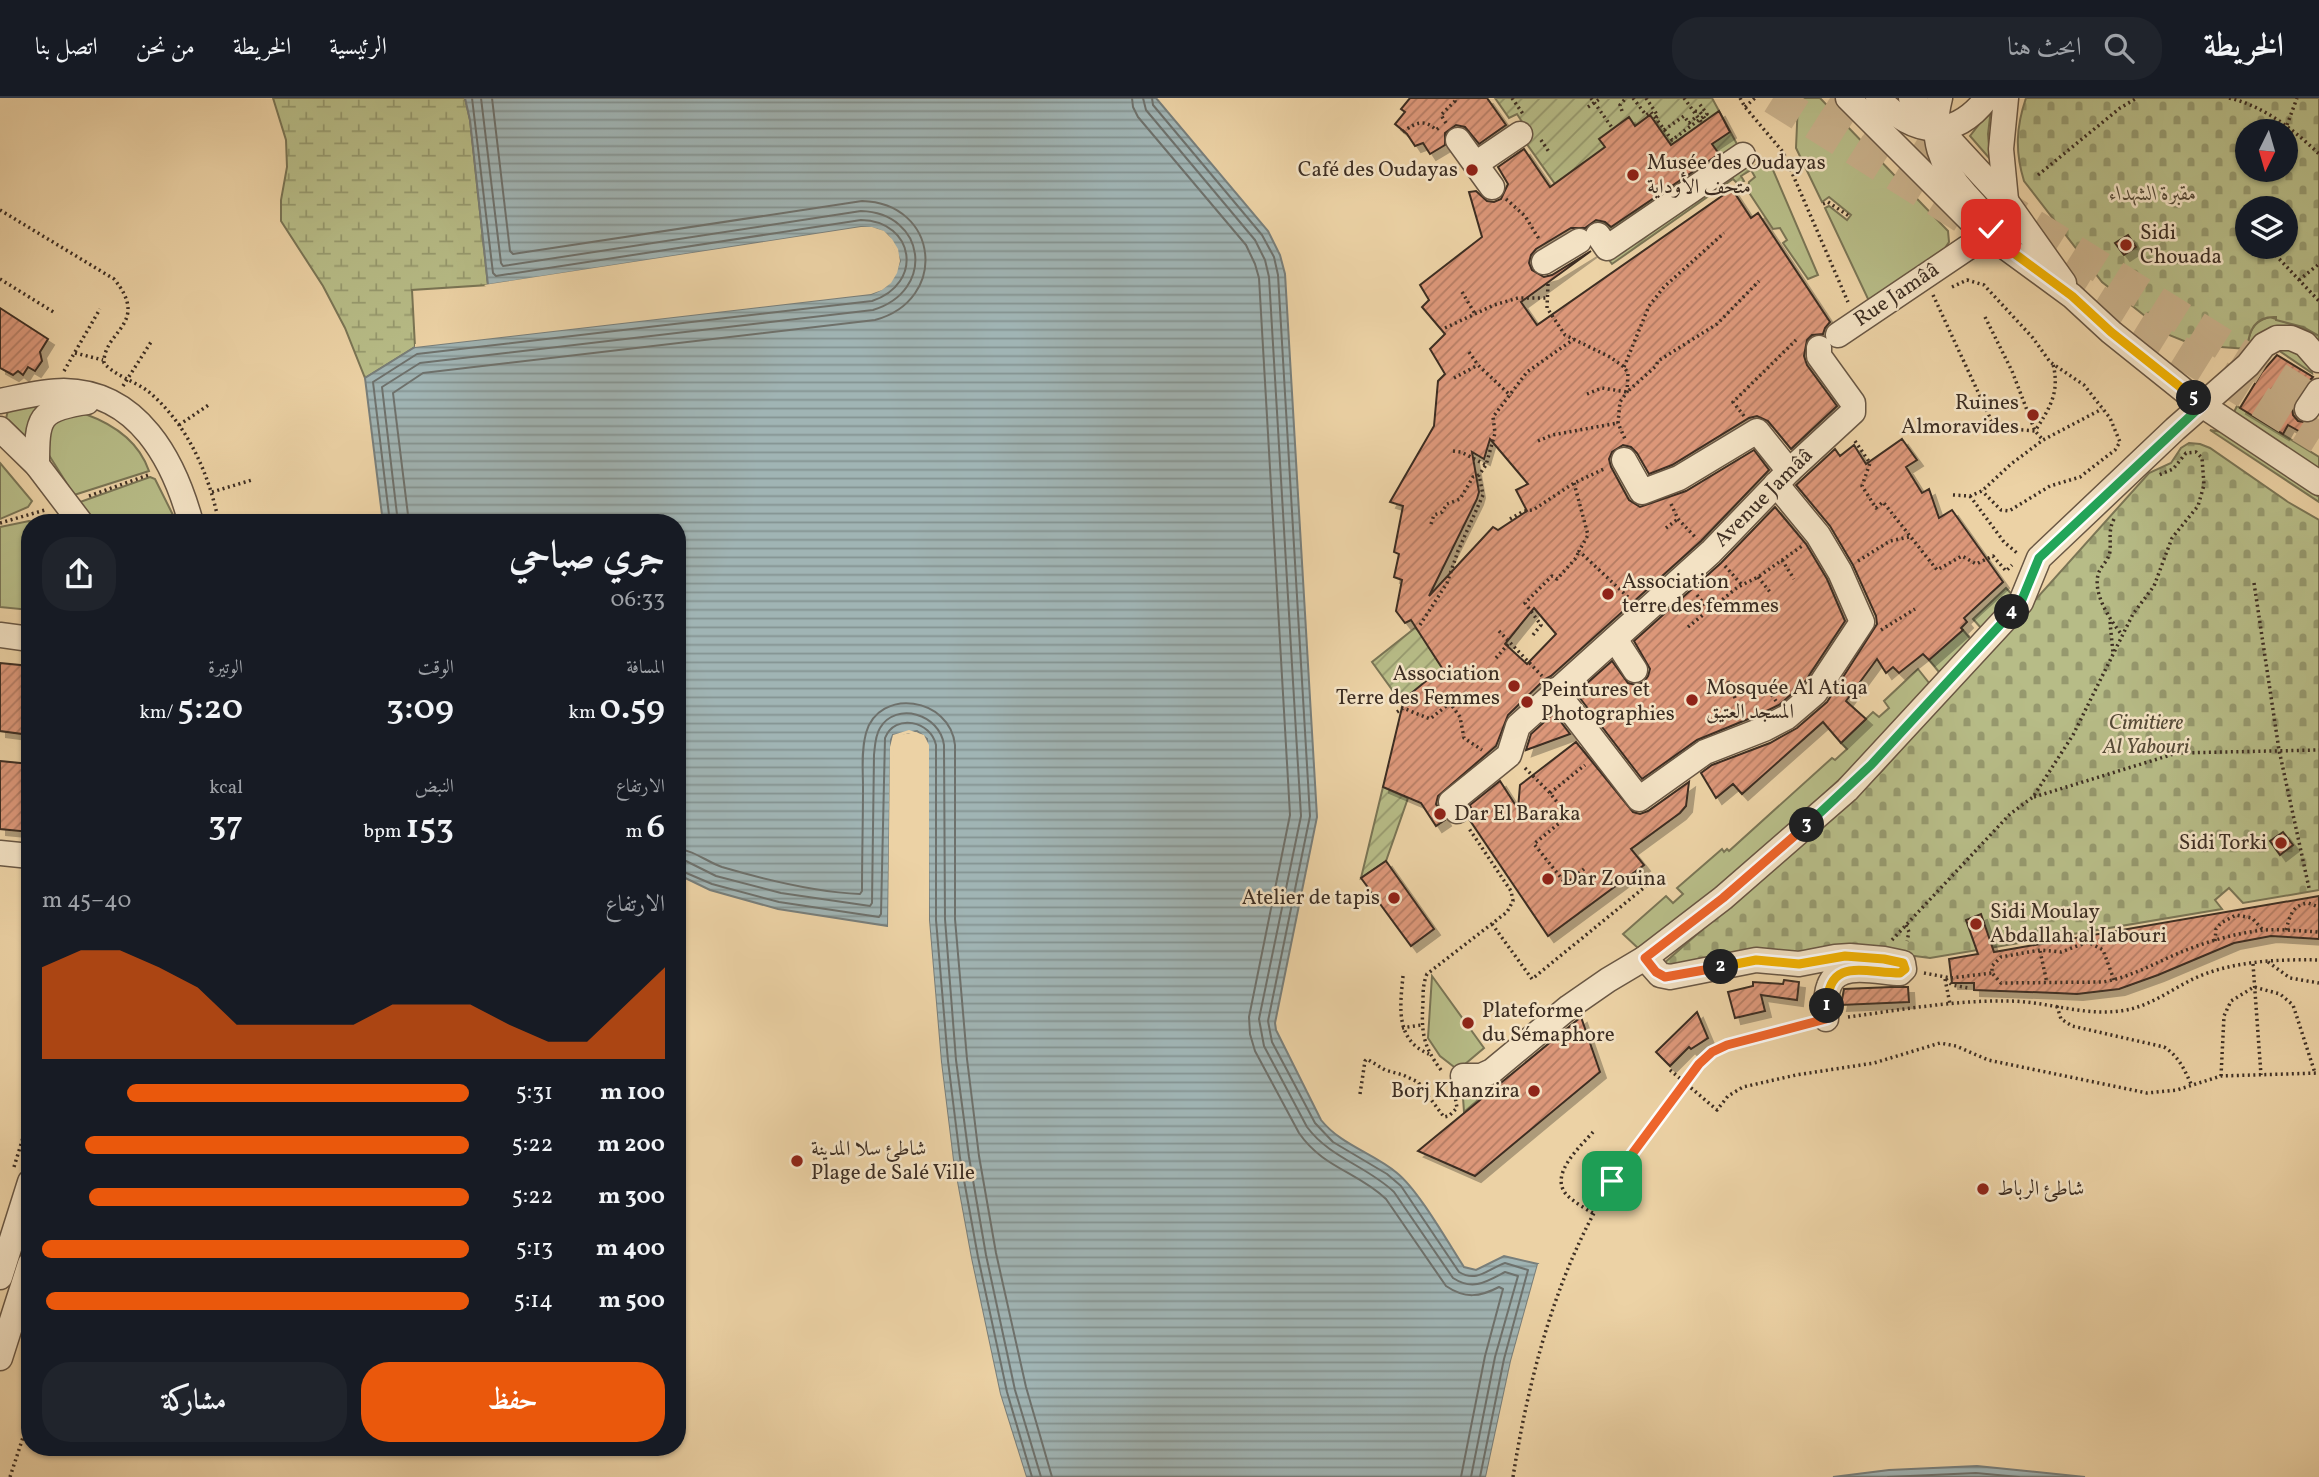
<!DOCTYPE html>
<html lang="ar">
<meta charset="utf-8">
<style>
:root{--surface:#171b24;--page:#20242c;--text:#f1f3f6;--muted:#9ea1a6;--line:#363941;--accent:#ea580c}
body{margin:0;font-family:Vollkorn,Amiri,serif;background:var(--page);color:var(--text);direction:rtl;height:100vh;display:flex;flex-direction:column;font-size:26px;white-space:nowrap}
*{box-sizing:border-box;margin:0}
p{font-size:23px;color:var(--muted)}
.icon{flex:none;width:38px;height:38px;fill:none;stroke:currentColor;stroke-width:2;stroke-linecap:round;stroke-linejoin:round}
.map{position:relative;flex:1;overflow:hidden;direction:ltr}
.side{position:absolute;left:21px;top:416px;width:665px;height:942px;display:flex;flex-direction:column;background:var(--surface);border-radius:28px;box-shadow:0 2px 5px #0004;direction:rtl}
.side>*{flex:none}
.needle{width:46px;rotate:185deg}
.tools{position:absolute;left:2235px;top:21px;display:grid;gap:14px}
.tools a{display:grid;place-items:center;width:63px;height:63px;border-radius:50%;background:var(--surface);box-shadow:0 2px 5px #0004;font-size:35px}
.pin{position:absolute;display:grid;place-items:center;width:60px;height:60px;color:#fff;margin:-30px;border-radius:14px;box-shadow:0 4px 10px #0006}
.km{position:absolute;width:35px;height:35px;margin:-18px;border-radius:50%;background:#222;color:#fff;font-size:19px;line-height:35px;text-align:center}
.round{display:grid;place-items:center;flex:none;width:74px;height:74px;border-radius:28px;background:var(--page)}
.headline{display:flex;align-items:center;justify-content:space-between;height:119px;padding:0 21px}
h1{font-size:38px;font-weight:600;line-height:52px}
.stats{display:grid;grid-template-columns:repeat(3,1fr);gap:10px;height:119px;padding:7px 21px}
.stats div{display:grid;align-content:center}
.stats b{font-size:35px;font-weight:600}
.stats small{font-size:19px;font-weight:400}
.stats p{font-size:19px}
.chart{height:196px;padding:14px 21px}
.chart p{display:flex;justify-content:space-between}
.chart svg{width:100%;height:126px;margin-top:7px;fill:var(--accent);opacity:.7}
.action{display:flex;gap:14px;margin-top:auto;padding:14px 21px}
.action a{flex:1;height:80px;border-radius:28px;background:var(--accent);color:#fff;font-size:28px;font-weight:600;line-height:80px;text-align:center}
.action a+a{background:var(--page);color:var(--text)}
ul{padding:0 21px;list-style:none;font-size:23px}
li{display:grid;grid-template-columns:112px 84px 1fr;align-items:center;height:52px}
li i{height:18px;border-radius:9px;background:var(--accent)}
header{display:flex;align-items:center;gap:42px;box-sizing:border-box;height:98px;padding:0 35px;background:var(--surface);border-bottom:2px solid var(--line)}
header strong{font-size:33px}
nav{display:flex;gap:38px;margin-inline-start:auto;font-size:24px}
.search{width:490px;height:63px;background:var(--page);display:flex;align-items:center;gap:18px;box-sizing:border-box;padding:0 24px;border-radius:28px;color:var(--muted);font-size:26px}
.map>svg:first-child{display:block}
.grass{fill:#b7bc87;stroke:#7a7555;stroke-width:2}
.wetland{fill:url(#wetland-marsh);stroke:#7a7555;stroke-width:2}
.cemetery{fill:url(#cemetery-stones);stroke:#7a7555;stroke-width:2;fill-rule:evenodd}
.garden{fill:url(#garden-furrows);stroke:#7a7555;stroke-width:2}
.water{fill:url(#water-rules);stroke:#787e7a;stroke-width:2}
.pier{fill:#ecd2a5}
.lines{fill:none;stroke-linecap:round;stroke-linejoin:round}
.shore{stroke:#6e716c;stroke-width:2}
.building{fill:url(#building-hatch);stroke:#3d2e23;stroke-width:2;fill-rule:evenodd;filter:url(#shadow)}
.major-tunnel{stroke:#c9b18b;stroke-width:32;stroke-dasharray:32 16;stroke-linecap:butt}
.minor-casing{stroke:#695744;stroke-width:27}
.path{stroke:#3d2e23;stroke-width:3.5;stroke-dasharray:2 3.5;stroke-linecap:butt}
.minor{stroke:#f3e2c4;stroke-width:24}
.split-1-casing{stroke:#fff;stroke-width:14}
.split-2-casing{stroke:#fff;stroke-width:14}
.split-3-casing{stroke:#fff;stroke-width:14}
.split-4-casing{stroke:#fff;stroke-width:14}
.split-5-casing{stroke:#fff;stroke-width:14}
.split-6-casing{stroke:#fff;stroke-width:14}
.split-1{stroke:#f0652b;stroke-width:9}
.split-2{stroke:#f5b400;stroke-width:9}
.split-3{stroke:#f0652b;stroke-width:9}
.split-4{stroke:#22a559;stroke-width:9}
.split-5{stroke:#22a559;stroke-width:9}
.split-6{stroke:#f5b400;stroke-width:9}
.poi-dot{fill:#8f2418;stroke:#f3e2c4;stroke-width:2.5}
.labels{text-anchor:middle;dominant-baseline:central;stroke-width:5;stroke-linejoin:round;paint-order:stroke}
.poi-label{font-size:21px;fill:#3d2e23;stroke:#f3e2c4;text-anchor:start}
.park-label{font-size:21px;font-style:italic;fill:#554a37;stroke:#f3e2c4}
.street-label{font-size:21px;fill:#3d2e23;stroke:#f3e2c4}
</style>
<header>
<strong>الخريطة</strong>
<div class="search"><svg class="icon" aria-label="search" viewBox="0 0 24 24"><circle cx="10" cy="10" r="6"/><path d="M15 15l6 6"/></svg>ابحث هنا</div>
<nav><a>الرئيسية</a><a>الخريطة</a><a>من نحن</a><a>اتصل بنا</a></nav>
</header>
<div class="map">
<svg width="2319" height="1379" viewBox="0 0 2319 1379">
<defs>
<pattern id="wetland-marsh" width="20" height="14" patternUnits="userSpaceOnUse" patternTransform="scale(1.75)"><rect width="20" height="14" fill="#b7bc87"/><path d="M1 5h8M5 5V1M11 12h8M15 12V8" fill="none" stroke="#96996e"/></pattern>
<pattern id="cemetery-stones" width="16" height="16" patternUnits="userSpaceOnUse" patternTransform="scale(1.75)"><rect width="16" height="16" fill="#b7bc87"/><path d="M2 7V4a2 2 0 0 1 4 0v3zM10 15v-3a2 2 0 0 1 4 0v3z" fill="#96996e"/></pattern>
<pattern id="garden-furrows" width="10" height="10" patternUnits="userSpaceOnUse" patternTransform="scale(1.75)"><rect width="10" height="10" fill="#b7bc87"/><path d="M-1 1l2-2M0 10L10 0M9 11l2-2" fill="none" stroke="#96996e"/></pattern>
<pattern id="water-rules" width="6" height="5" patternUnits="userSpaceOnUse" patternTransform="scale(1.75)"><rect width="6" height="5" fill="#a0b4b4"/><path d="M0 2.5h6" fill="none" stroke="#849392"/></pattern>
<pattern id="building-hatch" width="6" height="6" patternUnits="userSpaceOnUse" patternTransform="scale(1.75)"><rect width="6" height="6" fill="#dc9779"/><path d="M-1 1l2-2M0 6l6-6M5 7l2-2" fill="none" stroke="#b47c63"/></pattern>
<filter id="shadow"><feDropShadow dx="6" dy="6" stdDeviation="0" flood-color="#0004"/></filter>
</defs>
<rect width="100%" height="100%" fill="#ecd2a5"/>
<filter id="stains"><feTurbulence type="fractalNoise" baseFrequency=".00286" numOctaves="4"/><feColorMatrix values="0 0 0 0 .2 0 0 0 0 .09 0 0 0 0 .02 0 0 0 .5 -.17"/></filter>
<radialGradient id="worn" r=".72"><stop offset=".6" stop-color="#630" stop-opacity="0"/><stop offset="1" stop-color="#630" stop-opacity=".3"/></radialGradient>
<g class="grass">
<polygon points="1794,0 1820,0 1948,133 1949,144 1943,153 1869,203 1825,110 1829,108 1847,122 1851,117 1829,99 1822,104 1796,50 1798,4"/>
<polygon points="1991,11 1988,36 1990,61 1970,38"/>
<polygon points="1768,65 1770,65 1818,177 1808,181 1783,145 1787,142 1780,130 1773,131 1748,93 1749,84 1755,79 1751,72 1756,67 1766,68"/>
<path d="M2270,219l45,15 4,4v14l-72,-1c2,-16 5,-28 23,-32z"/>
<polygon points="2275,250 2294,252 2311,270 2312,275"/>
<polygon points="46,306 30,344 6,321 8,312"/>
<polygon points="2237,308 2319,359 2319,374 2234,314"/>
<path d="M85,316c28,10 54,28 64,57l-75,24 -27,-43 2,-31z"/>
<polygon points="2210,332 2222,334 2319,399 2319,404"/>
<polygon points="0,365 32,403 28,409 0,421"/>
<polygon points="150,379 155,381 177,425 93,425 80,404"/>
<polygon points="29,423 42,425 30,425 30,512 0,509 0,429"/>
<polygon points="2006,490 2016,501 1982,531 1973,521"/>
<polygon points="1963,532 1973,544 1939,574 1929,562"/>
<path d="M1918,571l15,19c-92,93 -188,183 -293,262l-17,-16 43,-38 7,7 10,-9 -6,-6 45,-39 2,3 3,-3 2,2 103,-93 3,2 12,-11 -6,-6 32,-31 6,5 10,-9 -5,-7z"/>
<polygon points="1432,878 1484,950 1458,972 1440,958 1428,940"/>
<polygon points="1462,985 1478,1002 1464,1014"/>
</g>
<polygon class="wetland" points="273,0 465,0 470,22 488,187 412,192 415,249 365,280 345,230 323,188 281,123 281,102 287,69 286,42"/>
<g class="cemetery">
<path d="M2026,0h293v238l-16,-9 -27,-7v-3c-22,-1 -27,14 -29,32l-53,-4 -25,-10 -67,-53 -78,-101c-9,-29 -8,-54 2,-83zM2247,33h39v39h-39zM2247,110h39v39h-39z"/>
<polygon points="2189,345 2200,346 2210,350 2288,404 2319,422 2319,792 2243,805 2229,790 2215,802 2222,811 1930,860 1876,853 1672,874 1662,867 1880,675 2149,375 2171,365 2181,350"/>
</g>
<g class="garden">
<polygon points="1495,0 1712,0 1751,72 1741,78 1744,83 1738,86 1733,81 1612,166 1590,137 1594,126 1586,130 1517,32 1524,27 1517,16 1509,20"/>
<polygon points="1415,530 1458,560 1401,604 1372,564"/>
<polygon points="1383,689 1408,700 1386,763 1361,780"/>
</g>
<g class="water">
<path d="M465,0h691l112,133 12,24 5,19 32,543 -42,206 1,7 45,90c20,25 52,33 76,53 22,18 50,68 67,94l12,3 28,-14 34,8 -27,97 -25,116h-460l-26,-83 -29,-136 -18,-98 -12,-98 -12,-142 -2,-181 -10,-8 -24,4 -2,5 -3,186 -110,-17 -68,-19 -33,-16v-351h-294l-18,-145 50,-31 456,-53c18,-6 22,-15 29,-33 -8,-24 -12,-33 -39,-34l-373,58 -18,-165z"/>
<polygon points="1977,1368 2085,1379 1833,1379 1889,1372"/>
</g>
<g class="pier">
<polygon points="861,129 872,129 884,133 892,141 898,151 900,163 897,175 891,185 882,192 871,196 415,249 415,246 870,193 880,189 889,182 894,173 896,163 895,153 890,143 882,136 872,133 861,132 488,190 484,187"/>
<polygon points="909,632 924,637 929,647 929,822 941,964 953,1062 971,1160 1000,1296 1026,1379 1022,1379 997,1297 967,1161 950,1062 937,964 925,822 925,647 922,640 909,635 896,639 894,650 891,828 888,831 890,649 893,637"/>
<polygon points="1538,1166 1542,1166 1514,1264 1490,1379 1486,1379 1511,1263"/>
</g>
<g class="lines">
<g class="shore">
<path d="M1132,0l1,9 5,10 108,128 9,19 4,14 31,537 -41,202 1,17 5,17 44,82c24,35 59,39 87,66l60,87c19,13 34,11 53,1l4,2 -18,67 -24,121"/>
<path d="M1143,0l3,12 109,130 10,20 4,17 32,539 -42,203 5,27 43,81c23,31 60,39 87,65l59,86c20,13 33,4 52,-6l13,4 -23,81 -24,120"/>
<path d="M1152,0l1,7 109,130 12,22 4,18 32,541 -42,205 4,21 43,81 18,19 54,32 14,12 58,86c18,11 29,-3 46,-9l23,7 -24,89 -24,118"/>
<path d="M390,425l-17,-141 44,-28 455,-53c52,-17 43,-80 -11,-81l-365,56 -3,-3 -21,-175"/>
<path d="M398,425l-16,-136 38,-24 453,-53c63,-19 53,-97 -12,-99l-358,55 -2,-3 -20,-165"/>
<path d="M409,425l-16,-130 30,-20 452,-53c74,-20 64,-117 -13,-119l-349,53 -3,-3 -18,-153"/>
<path d="M677,751c17,1 30,13 45,18 44,13 93,25 138,27l2,-3c0,-34 1,-69 1,-103 0,-18 -2,-37 3,-55 13,-46 84,-36 89,12v174l12,140 12,97 17,97 30,134 26,90"/>
<path d="M677,762l9,1 30,15 65,17 89,13 2,-3 2,-148c1,-9 1,-19 6,-27 16,-27 60,-14 64,17l1,174 11,141 13,97 17,98 29,135 26,87"/>
<path d="M677,771l35,15 67,18 100,15 2,-3 4,-176c10,-25 46,-17 51,7v175l12,141 12,97 18,99 29,135 25,85"/>
<polyline points="1888,1379 1976,1375 2019,1379"/>
</g>
</g>
<g class="building">
<polygon points="1410,0 1487,0 1506,27 1479,46 1465,29 1456,27 1445,35 1445,47 1430,56 1423,45 1415,48 1407,36 1395,26 1405,14 1401,11"/>
<path d="M1719,13l11,21 -18,12 7,10 -108,73 -6,-5 -9,-2 -11,8h-14l-35,21 -5,6 -2,8 3,7 12,7 8,-2 39,-24 -70,51 16,23 195,-136 19,29 7,-5 72,109 -5,6 -2,6 -11,1 -5,5 -3,16 3,9 30,41 -46,43 -23,-28 -11,-5 -8,2 -77,47 -23,9 -12,-21 -6,-6 -8,-2 -11,7 -3,7 2,8 18,33 11,7 46,-16 68,-41 15,20 -68,71 -150,135 -6,3 -37,36 -12,31 -58,50 -2,8 9,16 -9,6 -15,-23 -38,-16 21,-88 38,-31 -31,-48 -6,3 -9,-12 6,-31 -8,-3 5,-23 -5,-2 9,-46 -13,-4 44,-76 4,-45 7,-7 -15,-25 15,-15 -23,-27 7,-7 -9,-15 62,-48 -13,-45 7,-1 11,10 7,1 7,-3 7,-15 -10,-17 26,-18 26,38 55,-40 -6,-8 30,-22 6,9 15,-11 21,30zM1490,341l38,45 -12,6 11,21 -29,19 -5,-3 -64,69 48,-97 2,-7 -7,-40 12,7zM1534,510l22,26 -29,30 -22,-20z"/>
<polygon points="2128,137 2136,149 2124,157 2115,145"/>
<polygon points="0,210 48,241 40,254 42,263 35,273 28,269 23,277 18,273 13,277 0,270"/>
<polygon points="2277,257 2313,279 2307,285 2292,309 2293,317 2298,323 2311,325 2304,336 2288,327 2283,336 2240,310 2262,274"/>
<polygon points="1902,341 1917,362 1906,369 1922,395 1929,391 1939,420 1952,412 2003,484 1964,520 1967,524 1961,530 1963,532 1929,562 1923,556 1899,575 1893,569 1886,575 1877,561 1846,603 1866,621 1841,645 1823,624 1742,696 1733,686 1716,700 1701,675 1712,667 1770,645 1797,630 1827,604 1877,526 1876,518 1853,467 1830,428 1796,387 1835,351 1840,358 1854,347 1866,366"/>
<polygon points="1775,409 1806,446 1827,481 1845,523 1804,585 1779,607 1758,617 1697,642 1642,681 1576,595 1612,563 1628,585 1636,587 1644,584 1648,578 1650,571 1634,543 1721,465"/>
<polygon points="0,565 30,568 30,637 0,633"/>
<polygon points="1554,615 1570,636 1526,652 1531,636"/>
<polygon points="1576,644 1633,714 1640,716 1648,713 1689,684 1686,708 1680,715 1631,751 1644,767 1548,838 1469,721 1472,713 1470,707 1500,683 1518,711 1520,687"/>
<polygon points="0,663 30,666 30,734 0,731"/>
<polygon points="2283,734 2293,747 2280,757 2270,743"/>
<polygon points="1386,763 1434,831 1411,848 1361,780"/>
<polygon points="2319,798 2319,841 2271,838 2234,845 2158,877 2119,891 2077,896 2056,895 1974,892 1974,885 1952,885 1949,861 1978,856 1966,822 1981,816 1994,854"/>
<polygon points="1784,882 1799,884 1797,902 1761,897 1765,913 1735,920 1728,894 1753,888 1753,884 1783,886"/>
<polygon points="1892,889 1908,889 1909,904 1841,907 1844,891"/>
<polygon points="1697,914 1708,940 1691,951 1689,949 1670,968 1656,954"/>
<polygon points="1581,919 1600,974 1475,1078 1418,1053"/>
</g>
<g class="lines">
<g class="major-tunnel">
<polyline points="1773,0 1964,120"/>
<polyline points="1830,0 2319,306"/>
<polyline points="2056,177 2319,340"/>
</g>
<defs>
<g id="minor">
<polyline points="1848,0 1975,127 2072,198 2111,234 2202,307 2319,385"/>
<path d="M1878,0c35,37 75,44 109,0"/>
<polyline points="1911,0 2006,103 2064,185"/>
<polyline points="1458,42 1492,89"/>
<polyline points="1477,65 1520,36"/>
<polyline points="2006,102 2001,51 2006,0"/>
<polyline points="1598,137 1607,150 1743,57"/>
<polyline points="1544,164 1579,143"/>
<path d="M1838,237l129,-87 25,-11c-3,-19 -14,-29 -26,-42 -26,-29 -36,-58 -26,-97"/>
<path d="M0,303c21,-4 42,-10 64,-10 74,1 110,69 127,132"/>
<polyline points="2307,311 2319,293"/>
<polyline points="0,331 37,367 81,425"/>
<polyline points="1624,362 1642,394 1679,380 1757,333 1789,373"/>
<path d="M37,367c0,-47 1,-56 50,-63"/>
<polyline points="0,537 30,541"/>
<polyline points="1615,541 1635,572"/>
<polyline points="1555,592 1639,701 1705,654 1764,631 1787,619 1815,595 1862,524 1840,474 1818,437 1776,386"/>
<polyline points="1457,713 1451,704 1509,657 1518,628 1711,454 1789,373 1853,314 1853,305 1819,258 1819,250"/>
<polyline points="0,755 30,758"/>
<path d="M1645,860l15,17 10,2 86,-17 43,4 36,-7 15,-1 34,3 19,4 1,6 -4,4c-20,0 -62,-13 -71,13 -4,10 -3,23 -3,33"/>
<polyline points="1463,978 1481,978 1492,973 1569,909 1608,882 1645,860 1723,800 1847,692 2021,504 2039,460 2175,331 2248,267 2264,247 2277,240 2291,240 2305,246 2319,262"/>
<polyline points="0,1179 30,1084"/>
<polyline points="0,1260 30,1166"/>
</g>
</defs>
<use href="#minor" class="minor-casing"/>
<g class="path">
<polyline points="1512,0 1523,16"/>
<polyline points="1591,0 1613,31"/>
<polyline points="1633,0 1646,17 1651,14 1672,42 1707,16 1698,4"/>
<polyline points="1646,0 1658,18 1655,20"/>
<polyline points="1684,0 1702,25"/>
<polyline points="1740,0 1745,9 1783,54 1848,204"/>
<path d="M2229,0c35,8 65,32 90,56"/>
<polyline points="1588,9 1601,0"/>
<polyline points="1745,9 1755,0"/>
<polyline points="1622,13 1620,7 1626,0"/>
<polyline points="1695,13 1700,14 1706,22"/>
<polyline points="1446,25 1441,17 1455,3 1453,0"/>
<polyline points="2287,27 2297,0"/>
<polyline points="1664,32 1684,18 1689,25 1697,18"/>
<path d="M1403,34c12,-9 21,-14 33,-2l4,-3"/>
<polyline points="1541,42 1549,54"/>
<polyline points="2038,77 2120,10 2137,0"/>
<polyline points="1506,101 1525,118 1539,141"/>
<polyline points="1823,106 1828,104 1849,118"/>
<path d="M0,112l114,69c37,45 -11,52 -10,84 11,13 31,18 45,29 39,33 60,82 70,131"/>
<polyline points="2240,119 2247,127"/>
<polyline points="2268,149 2319,203"/>
<polyline points="0,181 55,215"/>
<polyline points="2299,182 2319,166"/>
<polyline points="1548,186 1547,210 1565,237 1610,259 1624,269 1628,275 1627,294 1620,304 1618,325 1625,341"/>
<polyline points="1952,189 1967,182 1984,187 2033,240 2050,264 2084,287 2110,320 2120,344 2115,352 2080,379 2050,388 2009,413 2001,412 1982,393"/>
<polyline points="1462,194 1475,216"/>
<path d="M1933,197l58,125c13,11 28,9 44,11 15,-23 25,-39 18,-67"/>
<polyline points="1985,219 2012,273 2035,333 2043,342"/>
<polyline points="1445,230 1494,207 1518,200 1546,200"/>
<polyline points="1469,254 1478,267 1511,298"/>
<polyline points="75,255 103,262"/>
<polyline points="1624,269 1649,208 1664,189 1724,135"/>
<polyline points="64,273 100,211"/>
<polyline points="1454,280 1478,267"/>
<polyline points="123,288 151,244"/>
<polyline points="1587,296 1602,290 1627,294 1656,268 1658,263 1717,226 1759,183"/>
<polyline points="1744,318 1733,304 1796,242"/>
<polyline points="179,327 210,306"/>
<polyline points="1538,343 1552,337 1618,325"/>
<polyline points="1855,343 1870,365 1862,388 1876,410 1883,404 1937,472 1962,458 1976,466 1993,458 2006,473 2012,467"/>
<polyline points="1453,353 1461,354 1486,367"/>
<polyline points="1574,385 1588,437 1579,453 1629,500"/>
<polyline points="212,394 252,382"/>
<polyline points="1953,397 1970,398 1982,393 2011,366 2043,342 2102,311"/>
<polyline points="89,398 151,376"/>
<polyline points="1970,398 2004,444 2017,455"/>
<polyline points="1671,406 1678,421 1697,441"/>
<polyline points="1510,421 1524,413 1533,412 1574,385 1606,370"/>
<path d="M2114,421c-6,12 -3,20 -4,32 -1,10 -10,15 -12,24 -5,20 13,46 24,60"/>
<polyline points="0,425 45,412"/>
<polyline points="1431,426 1434,417 1442,414 1447,406 1460,401 1473,379 1479,377 1486,367 1495,335 1493,319 1527,274 1574,241"/>
<polyline points="1666,430 1678,421"/>
<polyline points="1782,462 1794,481"/>
<polyline points="1858,463 1890,443 1909,439"/>
<polyline points="1725,468 1742,487"/>
<polyline points="1758,479 1770,494"/>
<polyline points="2254,485 2279,652 2309,790"/>
<polyline points="1697,497 1709,512"/>
<polyline points="2110,524 2113,555"/>
<polyline points="1420,527 1447,485 1458,453 1483,397 1479,377"/>
<polyline points="1688,529 1738,489 1758,479 1802,448"/>
<polyline points="1881,532 1915,511"/>
<polyline points="1499,533 1542,578"/>
<polyline points="1533,537 1541,527 1525,505 1552,478 1557,481 1576,460 1579,453"/>
<polyline points="1496,560 1510,544"/>
<polyline points="1728,583 1742,617"/>
<polyline points="1760,592 1766,589 1776,603"/>
<polyline points="1397,614 1403,610 1430,621 1450,605 1460,619 1464,640 1482,652"/>
<polyline points="1525,670 1550,695 1568,718 1534,746 1566,786 1584,771"/>
<polyline points="1550,695 1585,667"/>
<polyline points="2034,699 2177,655 2319,652"/>
<polyline points="1492,826 1532,881 1651,784"/>
<polyline points="1906,827 1909,834 1907,843"/>
<path d="M2286,832c4,-14 6,-25 22,-27l11,4"/>
<polyline points="1892,842 2010,716 2033,699 2073,637 2133,516 2154,488 2172,440 2198,408 2204,387 2202,360 2196,354 2186,355 2173,371 2159,377"/>
<polyline points="2215,843 2216,831 2221,825 2236,817 2252,820 2263,832"/>
<polyline points="2040,853 2047,885"/>
<polyline points="2268,864 2290,880 2319,885"/>
<polyline points="2253,866 2261,977"/>
<polyline points="1924,875 1951,880 1992,875"/>
<path d="M1403,878c-3,31 -8,64 26,78"/>
<polyline points="1945,881 1950,906"/>
<polyline points="1946,881 1952,887 1969,890"/>
<path d="M2114,882l-11,-30 -15,-8 -27,10 -21,-2 -39,7 -9,9v7l9,10 102,-1c28,-5 50,-18 76,-29 26,-11 57,-20 85,-23 18,-1 37,1 55,2"/>
<path d="M2057,908l4,13 11,7 92,21c15,9 21,24 28,39"/>
<path d="M1848,919c52,-7 107,-17 160,-16 37,0 75,15 112,10 27,-3 49,-20 73,-32 38,-18 85,-20 126,-19"/>
<polyline points="1402,930 1421,927"/>
<path d="M1441,972c-18,-24 -20,-38 -18,-68 0,-9 0,-19 4,-28l80,-62 6,-11 -2,-10 -43,-64"/>
<polyline points="1670,972 1717,1012 1728,998 1743,989 1796,977 1874,965 1940,945 1956,948 1988,962 2147,995 2177,992 2221,978 2319,975"/>
<polyline points="2221,978 2224,918 2231,903 2254,889 2280,896 2293,907 2315,975"/>
<polyline points="1360,996 1365,963 1367,961 1385,972 1403,977 1418,984 1444,1019 1449,1018 1457,1010 1455,998"/>
<path d="M1593,1034c-12,14 -44,42 -27,62 7,8 19,14 28,20"/>
<polyline points="14,1069 30,1017"/>
<polyline points="10,1379 30,1318"/>
<path d="M1513,1379c14,-89 38,-184 81,-264 19,-36 44,-69 69,-101 15,-20 30,-47 51,-61 20,-13 67,-20 92,-26"/>
</g>
<use href="#minor" class="minor"/>
</g>
<g class="lines">
<defs>
<polyline id="split-1" points="1612,1083 1699,966 1712,954 1727,947 1826,921 1827,908"/>
<path id="split-2" d="M1721,869l35,-7 43,4 46,-8 39,3 19,4 2,6 -5,4c-35,0 -72,-17 -73,33"/>
<polyline id="split-3" points="1721,869 1665,879 1656,874 1645,860 1723,800 1807,727"/>
<polyline id="split-4" points="1807,727 1871,667 2012,514"/>
<polyline id="split-5" points="2012,514 2021,504 2039,460 2202,307 2194,300"/>
<polyline id="split-6" points="1991,131 1992,139 2072,198 2111,234 2194,300"/>
</defs>
<use href="#split-1" class="split-1-casing"/>
<use href="#split-2" class="split-2-casing"/>
<use href="#split-3" class="split-3-casing"/>
<use href="#split-4" class="split-4-casing"/>
<use href="#split-5" class="split-5-casing"/>
<use href="#split-6" class="split-6-casing"/>
<use href="#split-1" class="split-1"/>
<use href="#split-2" class="split-2"/>
<use href="#split-3" class="split-3"/>
<use href="#split-4" class="split-4"/>
<use href="#split-5" class="split-5"/>
<use href="#split-6" class="split-6"/>
</g>
<g class="poi-dot">
<circle cx="1472" cy="72" r="7"/>
<circle cx="1633" cy="77" r="7"/>
<circle cx="2126" cy="147" r="7"/>
<circle cx="2033" cy="317" r="7"/>
<circle cx="1608" cy="496" r="7"/>
<circle cx="1514" cy="588" r="7"/>
<circle cx="1692" cy="602" r="7"/>
<circle cx="1527" cy="604" r="7"/>
<circle cx="1440" cy="716" r="7"/>
<circle cx="2281" cy="745" r="7"/>
<circle cx="1548" cy="781" r="7"/>
<circle cx="1394" cy="800" r="7"/>
<circle cx="1976" cy="826" r="7"/>
<circle cx="1468" cy="925" r="7"/>
<circle cx="1534" cy="993" r="7"/>
<circle cx="797" cy="1063" r="7"/>
<circle cx="1983" cy="1091" r="7"/>
</g>
<g class="labels">
<g class="poi-label">
<text x="1647" y="65">Musée des Oudayas<tspan x="1647" dy="24">متحف الأوداية</tspan></text>
<text x="1458" y="72" text-anchor="end">Café des Oudayas</text>
<text x="2140" y="135">Sidi<tspan x="2140" dy="24">Chouada</tspan></text>
<text x="2019" y="305" text-anchor="end">Ruines<tspan x="2019" dy="24">Almoravides</tspan></text>
<text x="1622" y="484">Association<tspan x="1622" dy="24">terre des femmes</tspan></text>
<text x="1500" y="576" text-anchor="end">Association<tspan x="1500" dy="24">Terre des Femmes</tspan></text>
<text x="1706" y="590">Mosquée Al Atiqa<tspan x="1706" dy="24">المسجد العتيق</tspan></text>
<text x="1541" y="592">Peintures et<tspan x="1541" dy="24">Photographies</tspan></text>
<text x="1454" y="716">Dar El Baraka</text>
<text x="2267" y="745" text-anchor="end">Sidi Torki</text>
<text x="1562" y="781">Dar Zouina</text>
<text x="1380" y="800" text-anchor="end">Atelier de tapis</text>
<text x="1990" y="814">Sidi Moulay<tspan x="1990" dy="24">Abdallah al Iabouri</tspan></text>
<text x="1482" y="913">Plateforme<tspan x="1482" dy="24">du Sémaphore</tspan></text>
<text x="1520" y="993" text-anchor="end">Borj Khanzira</text>
<text x="811" y="1051">شاطئ سلا المدينة<tspan x="811" dy="24">Plage de Salé Ville</tspan></text>
<text x="1997" y="1091">شاطئ الرباط</text>
</g>
<g class="park-label">
<text x="2153" y="96">مقبرة الشهداء</text>
<text x="2146" y="625">Cimitiere<tspan x="2146" dy="24">Al Yabouri</tspan></text>
</g>
<g class="street-label">
<text transform="translate(1897 197) rotate(-34)">Rue Jamââ</text>
<text transform="translate(1764 400) rotate(-45)">Avenue Jamââ</text>
</g>
</g>
<rect width="100%" height="100%" filter="url(#stains)"/>
<rect width="100%" height="100%" fill="url(#worn)"/>
</svg>
<div class="tools">
<a><svg class="needle" viewBox="-14 -14 28 28"><path d="M0-13l5 13h-10z" fill="#e53935"/><path d="M0 13l5-13h-10z" fill="#9ea1a6"/></svg></a>
<a><svg class="icon" aria-label="layers" viewBox="0 0 24 24"><path d="M12 4l9 5-9 5-9-5zM3 14l9 5 9-5"/></svg></a>
</div>
<div class="pin" style="left:1612px;top:1083px;background:#1e9e55"><svg class="icon" aria-label="arrive" viewBox="0 0 24 24"><path d="M6 21V4h12l-3 4 3 4H6"/></svg></div>
<div class="pin" style="left:1991px;top:131px;background:#d93025"><svg class="icon" aria-label="check" viewBox="0 0 24 24"><path d="M5 12l5 5 9-10"/></svg></div>
<b class="km" style="left:1827px;top:908px">1</b>
<b class="km" style="left:1721px;top:869px">2</b>
<b class="km" style="left:1807px;top:727px">3</b>
<b class="km" style="left:2012px;top:514px">4</b>
<b class="km" style="left:2194px;top:300px">5</b>
<section class="side">
<div class="headline"><div><h1>جري صباحي</h1><p>06:33</p></div><a class="round"><svg class="icon" aria-label="share" viewBox="0 0 24 24"><path d="M12 15V3M7 8l5-5 5 5M5 13v7h14v-7"/></svg></a></div>
<div class="stats">
<div><p>المسافة</p><b>0.59<small> km</small></b></div>
<div><p>الوقت</p><b>3:09</b></div>
<div><p>الوتيرة</p><b>5:20<small> /km</small></b></div>
</div>
<div class="stats">
<div><p>الارتفاع</p><b>6<small> m</small></b></div>
<div><p>النبض</p><b>153<small> bpm</small></b></div>
<div><p>kcal</p><b>37</b></div>
</div>
<div class="chart"><p><span>الارتفاع</span>40–45 m</p>
<svg viewBox="0 0 160 44" preserveAspectRatio="none"><path d="M0 44V12L10 6L20 6L30 12L40 19L50 32L60 32L70 32L80 32L90 25L100 25L110 25L120 32L130 38L140 38L150 25L160 12V44z"/></svg>
</div>
<ul>
<li><b>100 m</b>5:31<i style="width:80%"></i></li>
<li><b>200 m</b>5:22<i style="width:90%"></i></li>
<li><b>300 m</b>5:22<i style="width:89%"></i></li>
<li><b>400 m</b>5:13<i style="width:100%"></i></li>
<li><b>500 m</b>5:14<i style="width:99%"></i></li>
</ul>
<div class="action"><a>حفظ</a><a>مشاركة</a></div>
</section>
</div>
